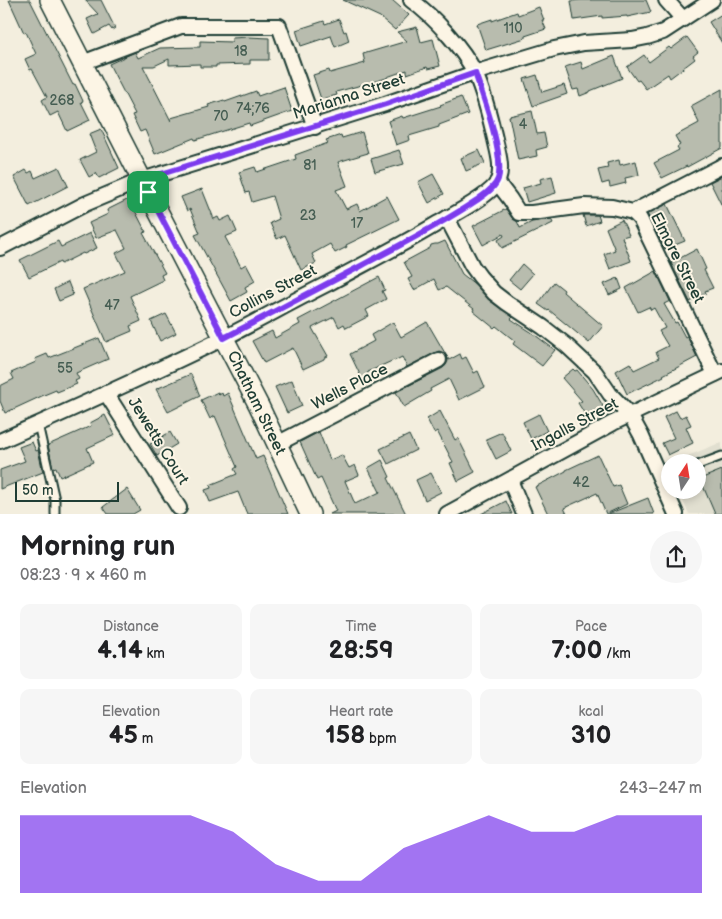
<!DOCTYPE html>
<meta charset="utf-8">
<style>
:root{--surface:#fff;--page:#f6f6f6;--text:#202124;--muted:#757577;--accent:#7c3aed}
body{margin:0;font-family:"Balsamiq Sans",sans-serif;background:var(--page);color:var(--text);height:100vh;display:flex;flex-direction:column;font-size:19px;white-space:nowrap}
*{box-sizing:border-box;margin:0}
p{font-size:16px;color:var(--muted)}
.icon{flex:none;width:28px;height:28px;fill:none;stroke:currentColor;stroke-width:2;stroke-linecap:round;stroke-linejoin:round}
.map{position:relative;height:514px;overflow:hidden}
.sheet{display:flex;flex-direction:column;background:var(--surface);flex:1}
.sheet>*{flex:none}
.needle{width:32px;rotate:12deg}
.tools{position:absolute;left:661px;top:454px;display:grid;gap:10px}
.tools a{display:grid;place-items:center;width:45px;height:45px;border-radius:50%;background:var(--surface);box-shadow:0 2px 8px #0003;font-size:25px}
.scale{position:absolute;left:15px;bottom:12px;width:104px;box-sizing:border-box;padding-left:5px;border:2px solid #1f3d34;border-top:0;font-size:14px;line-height:18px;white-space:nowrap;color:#1f3d34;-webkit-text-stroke:4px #fcf5e5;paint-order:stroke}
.pin{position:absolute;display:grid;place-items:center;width:42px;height:42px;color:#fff;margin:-21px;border-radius:10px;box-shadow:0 2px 8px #0006}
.round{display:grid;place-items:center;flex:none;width:52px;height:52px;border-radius:26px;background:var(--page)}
.headline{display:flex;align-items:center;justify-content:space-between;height:85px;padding:0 20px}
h1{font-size:28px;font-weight:800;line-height:38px}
.metrics{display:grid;grid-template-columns:repeat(3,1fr);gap:8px;height:85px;padding:5px 20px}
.metrics div{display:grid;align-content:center;border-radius:10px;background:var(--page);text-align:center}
.metrics b{font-size:25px;font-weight:800}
.metrics small{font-size:14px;font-weight:400}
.metrics p{font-size:14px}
.chart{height:140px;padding:10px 20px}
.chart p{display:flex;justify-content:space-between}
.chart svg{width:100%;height:90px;margin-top:5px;fill:var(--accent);opacity:.7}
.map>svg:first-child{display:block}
.built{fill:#e1dfd0}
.building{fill:#b8bcae;stroke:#1f3d34}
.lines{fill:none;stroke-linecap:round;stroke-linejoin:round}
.lane-casing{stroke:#1f3d34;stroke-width:11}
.street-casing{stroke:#1f3d34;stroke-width:18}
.secondary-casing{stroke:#1f3d34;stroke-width:22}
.lane{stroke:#fcf5e5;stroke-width:7}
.street{stroke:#fcf5e5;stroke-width:14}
.secondary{stroke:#fcf5e5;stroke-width:19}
.route-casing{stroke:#fff;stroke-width:10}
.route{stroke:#7c3aed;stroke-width:6}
.labels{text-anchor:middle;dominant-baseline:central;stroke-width:4;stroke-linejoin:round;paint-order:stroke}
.number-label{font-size:14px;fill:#455d52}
.street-label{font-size:16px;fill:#1f3d34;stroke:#fcf5e5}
</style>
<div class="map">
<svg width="722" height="514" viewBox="0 0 722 514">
<rect width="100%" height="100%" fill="#f3eede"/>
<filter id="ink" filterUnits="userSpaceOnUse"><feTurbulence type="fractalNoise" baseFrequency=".02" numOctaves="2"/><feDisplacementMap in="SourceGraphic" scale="10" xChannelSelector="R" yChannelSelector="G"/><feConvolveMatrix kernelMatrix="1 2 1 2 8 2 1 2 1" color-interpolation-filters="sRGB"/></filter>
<g filter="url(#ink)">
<polygon class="built" points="722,442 722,514 689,514 678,490 698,490 698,462 673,462"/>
<g class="building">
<polygon points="9,0 30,0 73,85 75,84 83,101 81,102 90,120 67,131 58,112 50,116 42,100 47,97 32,69 30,70 25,59 36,54 26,32 24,33"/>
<polygon points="85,0 101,0 115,28 112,30 109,26 94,34 87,19 98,14"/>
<polygon points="343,0 392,0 409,15 395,30 380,17"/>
<polygon points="581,0 646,0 651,12 627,17 627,16 602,18 602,16 574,20 571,1"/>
<polygon points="539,7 544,20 542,20 546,29 525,36 525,38 486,50 477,24 492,19 492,21 517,12 518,15"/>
<polygon points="722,14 722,43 709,22"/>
<polygon points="339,19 344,32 346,31 349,41 335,47 331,36 301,46 296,30 324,21 325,24"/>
<polygon points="417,27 421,42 433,39 440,66 428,69 427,67 407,74 407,70 387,77 387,78 336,92 337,95 321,99 313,75 329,70 330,73 365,63 363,54 407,41 397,32"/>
<polygon points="249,37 269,38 269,60 250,60 250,64 216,65 216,67 200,67 200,64 169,65 169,59 154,66 143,66 171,121 171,118 209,107 208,105 224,100 225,102 256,91 258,96 284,87 292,111 250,126 249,123 195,140 194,138 155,154 145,130 140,132 132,115 135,114 109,64 135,52 138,58 160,48 200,47 200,41 232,42 232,38"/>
<polygon points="687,37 698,52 693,56 695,59 670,78 668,74 646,89 639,80 637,81 627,67 644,55 649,62 669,47 671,49"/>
<polygon points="614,56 622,78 590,91 590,92 580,96 578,89 573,90 565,67 581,62 583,69"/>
<polygon points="537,75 542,92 564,85 567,94 533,106 524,79"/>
<polygon points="722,89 722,148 687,167 687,166 662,178 654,163 679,150 677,147 680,145 675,136 699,123 691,106"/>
<polygon points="461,97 468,114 439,125 439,127 409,136 410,140 396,145 388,121 402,116 403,118 441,106 440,105"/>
<polygon points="532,111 537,134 544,133 547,147 536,150 537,156 518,160 509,116"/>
<polygon points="101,129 119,168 99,178 96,173 89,177 80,160 96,152 89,134"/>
<polygon points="362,132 368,153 338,162 347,186 336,190 346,209 357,204 360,211 387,196 399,219 346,245 347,247 335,253 330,244 312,254 316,263 301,270 285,235 277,239 270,223 279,219 272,196 252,202 249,192 246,193 239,172 255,167 257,172 296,159 295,155 328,143 326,140 341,135 342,138"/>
<polygon points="399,150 404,164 375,172 371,159"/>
<polygon points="479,150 485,163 466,171 461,158"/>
<polygon points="619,160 620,165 636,161 639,175 625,178 626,183 610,187 609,182 602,184 598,170 608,168 607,163"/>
<polygon points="59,167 68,186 29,206 14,177 26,170 28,173 32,171 35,178"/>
<polygon points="433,174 444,194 429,203 418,182"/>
<polygon points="552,176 556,193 527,202 523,188 541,183 540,179"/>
<polygon points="722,176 722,206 710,182"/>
<polygon points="202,189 214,219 218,217 220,221 230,216 237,232 225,237 241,267 246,264 255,281 245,287 247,292 231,301 195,235 200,233 190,209 187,211 181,197"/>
<polygon points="129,199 146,232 143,233 165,273 161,275 163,280 130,296 141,321 130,326 132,331 106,342 83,289 125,271 116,253 126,248 117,230 96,238 89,223 108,214 107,210"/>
<polygon points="667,204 685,241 665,249 647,214"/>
<polygon points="506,209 512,218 517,221 520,228 532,222 551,219 553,223 502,248 498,240 504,236 503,234 483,245 473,226"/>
<polygon points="583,215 598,215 600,221 586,226"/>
<polygon points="622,220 629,235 622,237 631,261 610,269 604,254 615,250 606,228"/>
<polygon points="90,233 97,248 84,254 83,253 61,264 60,262 29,277 20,260 58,241 61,247"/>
<polygon points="445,241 462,274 476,285 489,300 513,317 511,319 531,332 555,350 542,366 513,344 515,341 496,326 494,328 473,311 474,309 446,287 439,290 434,279 414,290 408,279 412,277 404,262 430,248 431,245 435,244 438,244"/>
<polygon points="697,249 706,269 704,270 713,288 705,291 706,293 690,302 671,263"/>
<polygon points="522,264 533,274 520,289 509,280"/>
<polygon points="656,271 670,301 664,304 675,323 677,322 685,337 687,336 697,357 663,375 664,376 627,394 616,371 630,363 634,370 659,358 656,352 668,346 659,331 665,328 654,308 651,310 649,307 638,312 626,288"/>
<polygon points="379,277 385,290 382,291 386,299 366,310 369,316 346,328 344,324 339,327 334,317 312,328 328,356 324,358 324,359 303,369 293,348 264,363 252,341 272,331 275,338 300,324 298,320"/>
<polygon points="618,278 622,289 609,295 604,284"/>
<polygon points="68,282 73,295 59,301 54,289"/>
<polygon points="554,282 564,290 563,292 603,326 589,343 549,310 548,311 538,304"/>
<polygon points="166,314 176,333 160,341 151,321"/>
<polygon points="393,322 401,337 427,322 449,360 460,354 462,359 466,357 474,373 478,371 485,387 459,400 449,379 430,389 431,391 404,407 396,392 443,368 446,365 448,361 447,356 444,353 439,351 407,367 402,357 394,361 394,360 368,372 365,385 350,354 374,341 371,335"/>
<polygon points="99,338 108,359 76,373 79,379 75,381 77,384 57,392 56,390 44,395 5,413 0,401 0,386 14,379 11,373 36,362 35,359 47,354 49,358"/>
<polygon points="573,369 575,371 577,370 593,389 603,406 586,416 578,403 582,401 562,378"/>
<polygon points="191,374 200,396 168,412 156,389"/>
<polygon points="292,380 302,406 287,413 275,387"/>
<polygon points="218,392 219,395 222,393 223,396 228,393 256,459 263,456 288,514 247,514 238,492 210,502 205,490 211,488 210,485 237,474 234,469 237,467 215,416 210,419 201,400"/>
<polygon points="440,411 455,440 458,438 475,472 458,481 450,463 453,462 437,431 434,433 427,419"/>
<polygon points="676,411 680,418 686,415 691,425 686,427 693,443 668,455 662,443 674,438 664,417"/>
<polygon points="539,414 547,431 531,439 523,422"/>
<polygon points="105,415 115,435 87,448 93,462 60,477 56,467 53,468 48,445 91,426 90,423"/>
<polygon points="170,432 177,444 157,456 150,444"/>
<polygon points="319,432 330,460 342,455 349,468 355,465 359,475 345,481 355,504 380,492 368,468 382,460 390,477 388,478 406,514 330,514 336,511 321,478 317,480 300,442"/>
<polygon points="502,432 511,451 496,459 486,439"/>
<polygon points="409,435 416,450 388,464 380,449"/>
<polygon points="32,442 36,451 38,450 43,472 0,489 0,470 25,461 19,447"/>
<polygon points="598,455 613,487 619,485 627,504 606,514 597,493 564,508 567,514 548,514 535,487 566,471 566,470"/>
<polygon points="722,470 722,514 715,514 700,479"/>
<polygon points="431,473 441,492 425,500 416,480"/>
<polygon points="127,489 140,510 133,514 108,514 103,507"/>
<polygon points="648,498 654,514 608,514"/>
<polygon points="506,501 512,514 481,514"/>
</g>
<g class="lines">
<defs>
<g id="lane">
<polyline points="38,424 55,500 55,514"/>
<polyline points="698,465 722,456"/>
<polyline points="660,479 670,476"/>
</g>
<g id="street">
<polyline points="666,0 683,19"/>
<polyline points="82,63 181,26 279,26 315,127"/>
<polyline points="497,182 510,199 519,213 532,213 584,206 612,207 633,212 722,166"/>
<polyline points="633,212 640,219 715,374"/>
<polyline points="447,218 472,266 480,277 494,293 507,303 543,327 566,345 595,372 610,394 630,415 641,435 676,514"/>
<polyline points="0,248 85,204 142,180 385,104 477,72 554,49 584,43 632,40 647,37 663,32 712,0"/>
<polyline points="106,393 179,508"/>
<path d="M0,441c74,-33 149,-66 222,-102 36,-18 71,-38 107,-56 35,-19 71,-37 106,-58 14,-8 57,-30 63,-44 5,-13 0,-29 -3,-42 -5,-22 -11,-46 -20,-66 -12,-25 -42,-57 -64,-73"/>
<polyline points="277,444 439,360"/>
<polyline points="510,480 524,514"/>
<polyline points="447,514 613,423 722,371"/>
</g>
<polyline id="secondary" points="50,0 148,192 259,406 310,514"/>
</defs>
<use href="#lane" class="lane-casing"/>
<use href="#street" class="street-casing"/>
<use href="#secondary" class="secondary-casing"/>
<use href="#lane" class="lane"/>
<use href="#street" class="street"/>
<use href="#secondary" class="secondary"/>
</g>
</g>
<g class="lines" filter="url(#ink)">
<defs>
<path id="route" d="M475,73c8,23 30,83 23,106 -3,9 -14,16 -21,21 -37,25 -77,45 -116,66 -46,24 -91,48 -137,72l-82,-158 244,-76z"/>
</defs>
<use href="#route" class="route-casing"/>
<use href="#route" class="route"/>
</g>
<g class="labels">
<g class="number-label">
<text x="513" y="28">110</text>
<text x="241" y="51">18</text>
<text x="62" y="100">268</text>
<text x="253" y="108">74;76</text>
<text x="221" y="116">70</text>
<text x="523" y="124">4</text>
<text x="310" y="165">81</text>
<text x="308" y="215">23</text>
<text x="357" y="223">17</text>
<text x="112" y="305">47</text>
<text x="65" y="368">55</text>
<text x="581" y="482">42</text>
</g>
<g class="street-label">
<text transform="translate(349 97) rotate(-18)">Marianna Street</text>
<text transform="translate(677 258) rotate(63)">Elmore Street</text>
<text transform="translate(273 292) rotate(-28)">Collins Street</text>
<text transform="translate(350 387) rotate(-27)">Wells Place</text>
<text transform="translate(256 403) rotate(64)">Chatham Street</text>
<text transform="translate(575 425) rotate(-28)">Ingalls Street</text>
<text transform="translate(158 441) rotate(58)">Jewetts Court</text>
</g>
</g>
</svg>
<div class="tools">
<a><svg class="needle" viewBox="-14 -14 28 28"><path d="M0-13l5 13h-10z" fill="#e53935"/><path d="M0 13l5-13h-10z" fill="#757577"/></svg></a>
</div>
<div class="scale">50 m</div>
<div class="pin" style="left:148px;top:192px;background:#1e9e55"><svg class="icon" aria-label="arrive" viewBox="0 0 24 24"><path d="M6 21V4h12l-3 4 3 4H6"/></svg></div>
</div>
<section class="sheet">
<div class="headline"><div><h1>Morning run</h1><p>08:23 · 9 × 460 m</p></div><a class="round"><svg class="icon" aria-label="share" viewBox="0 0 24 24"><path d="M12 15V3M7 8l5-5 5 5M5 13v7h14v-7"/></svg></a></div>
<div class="metrics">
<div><p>Distance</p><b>4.14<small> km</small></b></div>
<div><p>Time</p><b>28:59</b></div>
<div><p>Pace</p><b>7:00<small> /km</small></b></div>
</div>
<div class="metrics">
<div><p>Elevation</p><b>45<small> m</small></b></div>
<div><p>Heart rate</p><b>158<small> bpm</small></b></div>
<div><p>kcal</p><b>310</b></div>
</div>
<div class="chart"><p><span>Elevation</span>243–247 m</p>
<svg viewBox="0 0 160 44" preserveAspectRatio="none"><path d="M0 44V6L10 6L20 6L30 6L40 6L50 14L60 30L70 38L80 38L90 22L100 14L110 6L120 14L130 14L140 6L150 6L160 6V44z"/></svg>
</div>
</section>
